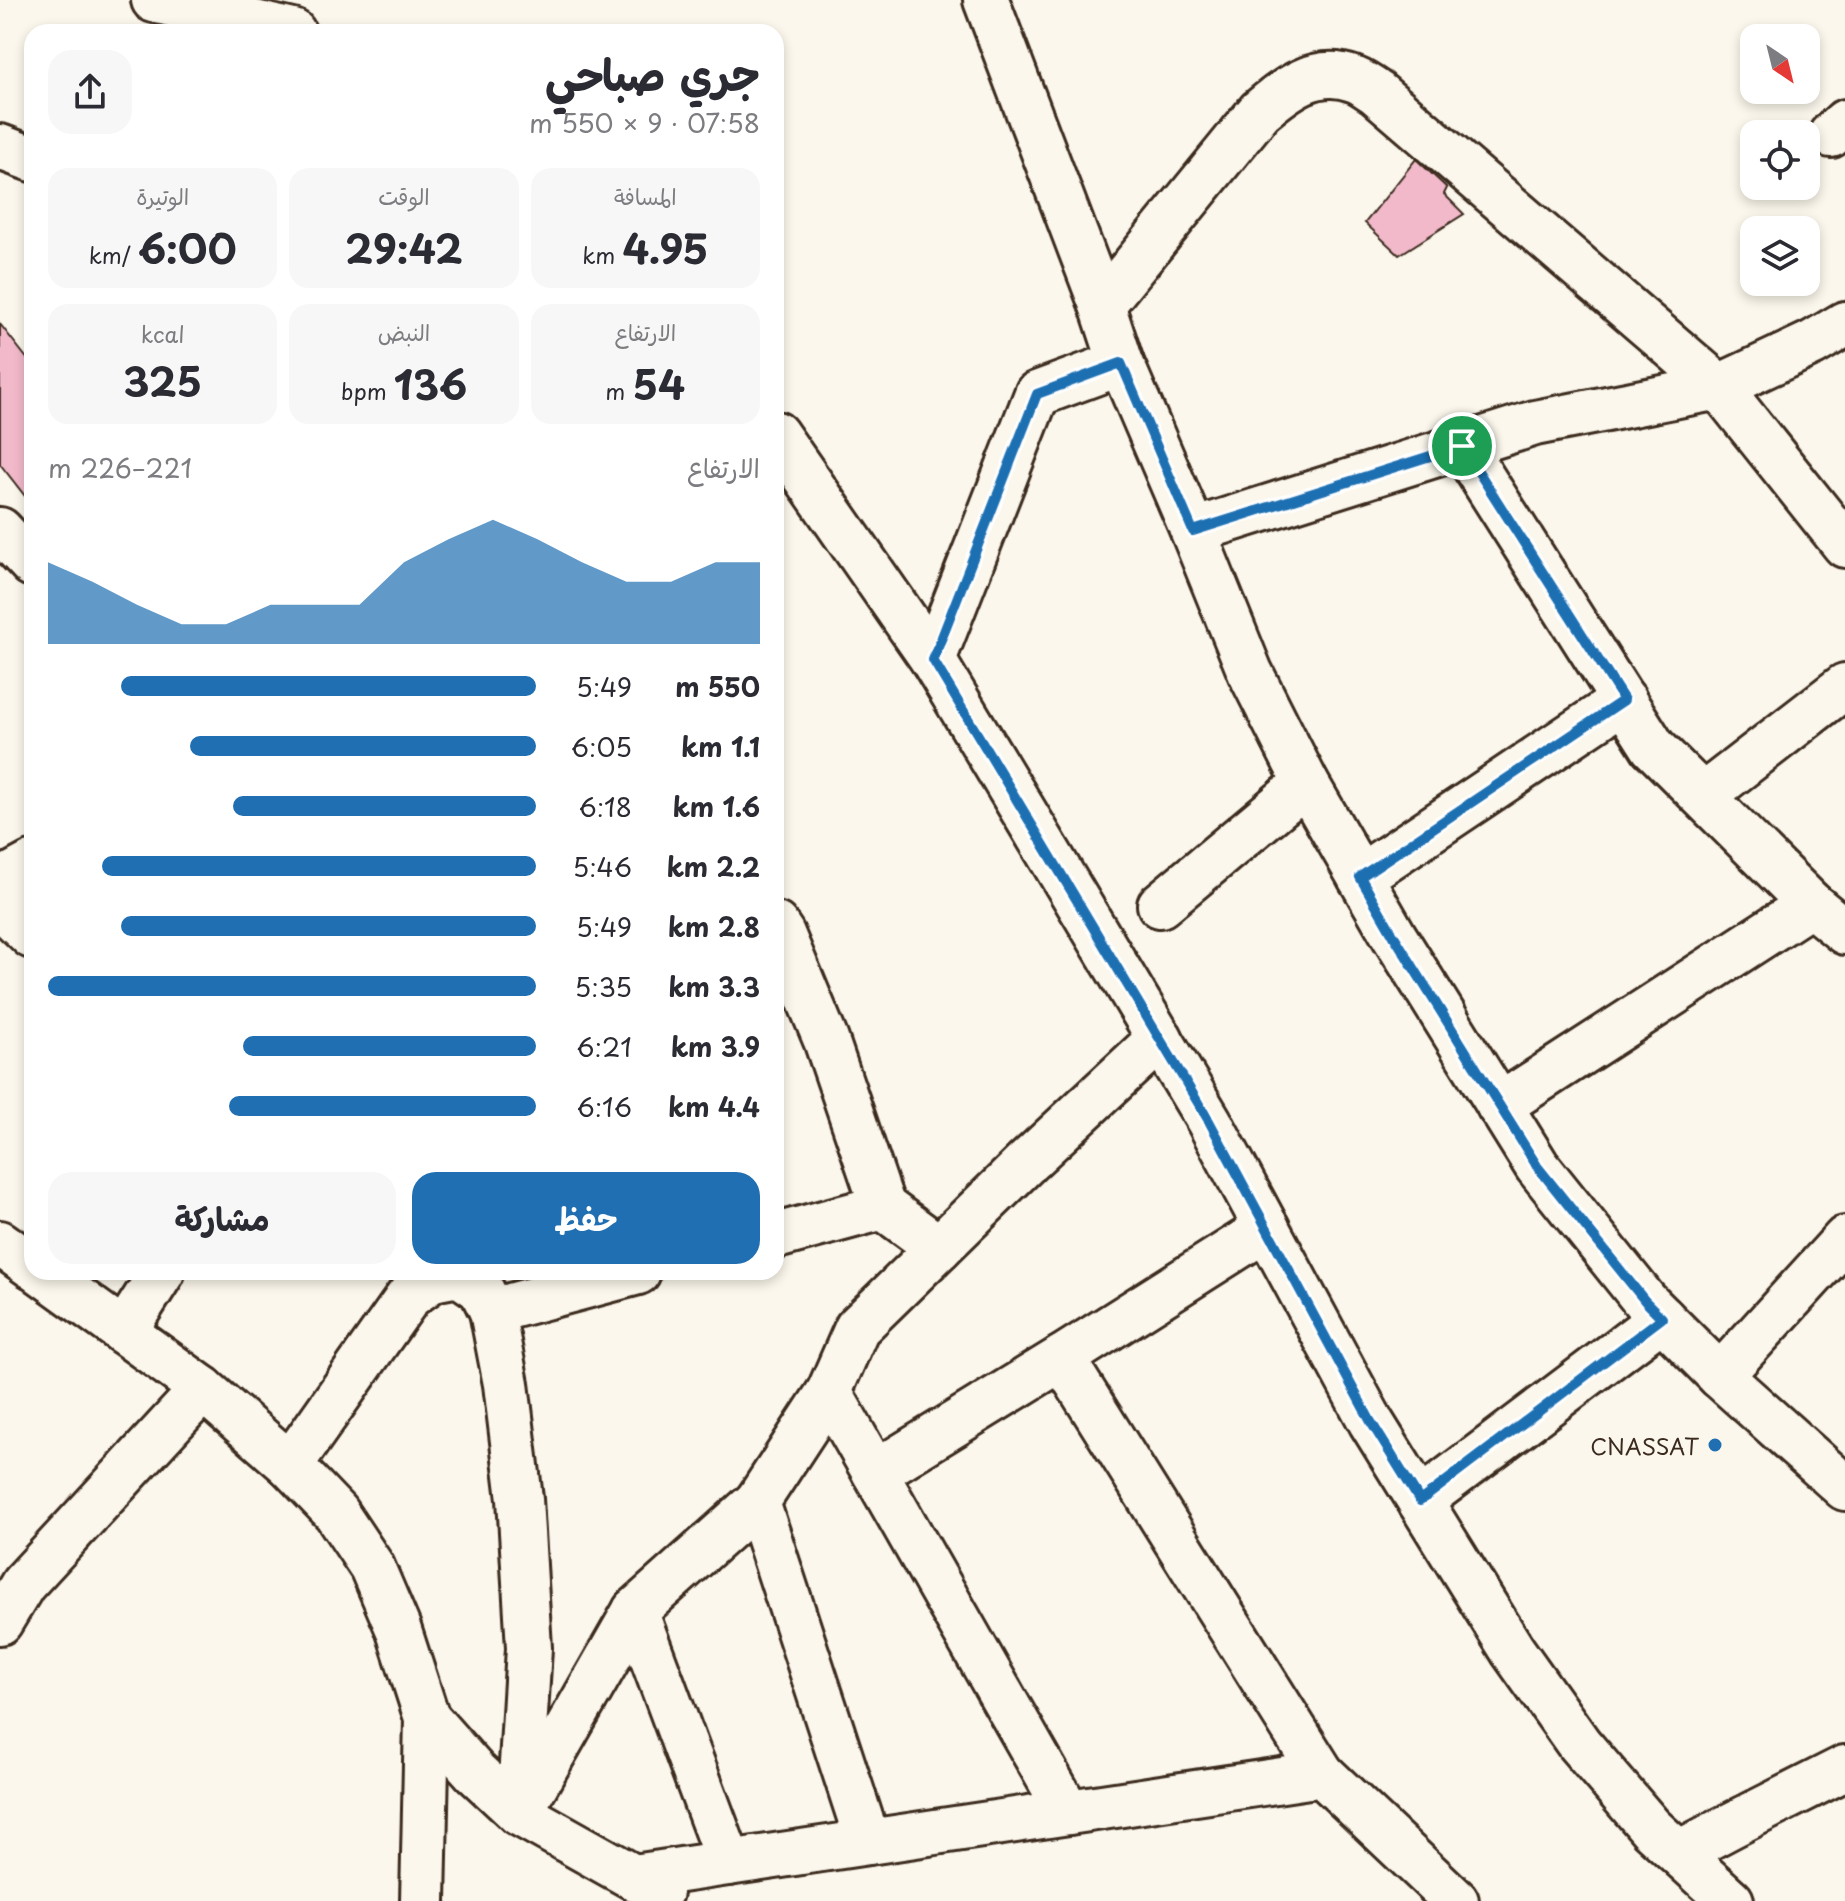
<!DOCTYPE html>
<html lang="ar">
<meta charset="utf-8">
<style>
:root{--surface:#fff;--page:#f7f7f7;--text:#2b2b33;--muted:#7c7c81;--accent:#1f6fb2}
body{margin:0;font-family:"Playpen Sans","Playpen Sans Arabic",sans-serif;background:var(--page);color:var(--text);direction:rtl;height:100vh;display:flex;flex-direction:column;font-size:30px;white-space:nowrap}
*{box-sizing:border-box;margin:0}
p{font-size:26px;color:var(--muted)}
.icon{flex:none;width:44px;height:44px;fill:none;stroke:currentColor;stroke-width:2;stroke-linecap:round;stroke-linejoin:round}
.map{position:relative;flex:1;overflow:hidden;direction:ltr}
.drawer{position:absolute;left:24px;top:24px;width:760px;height:1256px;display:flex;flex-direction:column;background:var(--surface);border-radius:24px;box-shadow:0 4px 12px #0003;direction:rtl}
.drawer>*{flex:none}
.needle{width:52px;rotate:145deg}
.tools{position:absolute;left:1740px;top:24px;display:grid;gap:16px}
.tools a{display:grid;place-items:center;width:80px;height:80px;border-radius:16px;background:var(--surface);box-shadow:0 4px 12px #0003;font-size:40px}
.pin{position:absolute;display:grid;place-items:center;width:68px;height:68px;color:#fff;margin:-34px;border:4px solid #fff;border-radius:50%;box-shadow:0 2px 8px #0007}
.round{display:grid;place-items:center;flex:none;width:84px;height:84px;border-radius:24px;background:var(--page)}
.overview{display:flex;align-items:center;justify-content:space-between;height:136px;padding:0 24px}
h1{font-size:44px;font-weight:700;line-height:60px}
.figures{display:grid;grid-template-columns:repeat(3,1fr);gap:12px;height:136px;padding:8px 24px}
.figures div{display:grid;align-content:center;border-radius:20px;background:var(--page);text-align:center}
.figures b{font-size:40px;font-weight:700}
.figures small{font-size:22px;font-weight:400}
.figures p{font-size:22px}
.chart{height:224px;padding:16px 24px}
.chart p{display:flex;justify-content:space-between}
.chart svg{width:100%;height:144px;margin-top:8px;fill:var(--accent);opacity:.7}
.cta{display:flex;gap:16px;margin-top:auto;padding:16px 24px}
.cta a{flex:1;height:92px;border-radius:24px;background:var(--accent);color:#fff;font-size:32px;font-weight:700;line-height:92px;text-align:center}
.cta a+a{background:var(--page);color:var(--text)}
ul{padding:0 24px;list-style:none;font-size:26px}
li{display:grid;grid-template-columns:128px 96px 1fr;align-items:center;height:60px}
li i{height:20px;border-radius:10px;background:var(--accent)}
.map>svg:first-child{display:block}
.building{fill:#f2b9cb;stroke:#3b2a1e;stroke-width:2}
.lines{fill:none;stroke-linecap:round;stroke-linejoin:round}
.minor-casing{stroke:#3b2a1e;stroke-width:50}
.minor{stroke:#fbf7ec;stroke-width:44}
.route-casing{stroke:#fff;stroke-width:16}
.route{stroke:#1f6fb2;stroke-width:10}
.poi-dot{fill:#1f6fb2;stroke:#fbf7ec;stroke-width:3}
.labels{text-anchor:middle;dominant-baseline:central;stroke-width:8;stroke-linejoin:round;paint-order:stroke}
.poi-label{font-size:22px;fill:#3b2a1e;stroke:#fbf7ec;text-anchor:end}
</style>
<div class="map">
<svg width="1845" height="1901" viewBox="0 0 1845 1901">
<rect width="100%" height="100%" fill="#fbf7ec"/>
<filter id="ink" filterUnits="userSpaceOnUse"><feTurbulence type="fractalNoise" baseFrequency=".0125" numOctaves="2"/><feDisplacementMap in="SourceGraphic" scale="16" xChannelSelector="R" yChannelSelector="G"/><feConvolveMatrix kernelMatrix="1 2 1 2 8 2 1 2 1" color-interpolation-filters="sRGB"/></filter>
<g filter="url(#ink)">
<g class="building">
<polygon points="1416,159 1447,188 1444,194 1464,214 1399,255 1365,223"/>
<polygon points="0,324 32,365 32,505 0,464"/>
</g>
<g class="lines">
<defs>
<g id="minor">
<polyline points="154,0 293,32"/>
<polyline points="986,0 1102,305 1121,363 1193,531 1250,672 1306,783 1394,936 1537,1166 1645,1301 1720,1376 1845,1488"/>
<polyline points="1831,135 1845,122"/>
<polyline points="0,147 32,159"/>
<path d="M1102,305l158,-194c26,-22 56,-46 93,-32 8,2 16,9 23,13l343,295 126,158"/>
<polyline points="776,434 933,660 1209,1121 1371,1422 1513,1651 1579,1744 1651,1828 1731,1901"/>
<polyline points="1462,446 1653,747 1811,904 1845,932"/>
<polyline points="0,530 32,564"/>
<polyline points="1193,531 1535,423 1719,387 1813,343 1845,324"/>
<polyline points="933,660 1037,394 1121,363"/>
<polyline points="1703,796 1845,686"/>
<polyline points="32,864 10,876 8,913 32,936"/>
<polyline points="1360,877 1624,700"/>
<polyline points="1160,905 1306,783"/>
<polyline points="776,925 782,934 826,1040 883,1207"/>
<polyline points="1499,1106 1811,904"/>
<polyline points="776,1236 883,1207 939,1248"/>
<polyline points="0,1243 32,1266"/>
<polyline points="41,1272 203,1389 290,1465 336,1513 372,1567 398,1628 427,1718 423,1901"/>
<polyline points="124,1332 162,1272"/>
<polyline points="1062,1358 1267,1228"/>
<polyline points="1720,1376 1845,1239"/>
<polyline points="829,1392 757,1502 868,1842"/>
<polyline points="290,1465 409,1296 433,1279 459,1274 481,1289 492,1311"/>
<polyline points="875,1473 1062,1358 1322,1774"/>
<polyline points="1420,1501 1662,1318"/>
<polyline points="0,1622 23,1584 203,1389"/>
<polyline points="427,1718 475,1772 519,1813 660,1892"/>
<polyline points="525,1803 635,1611"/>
<polyline points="1068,1812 829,1392 857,1328 1027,1162 1160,1038"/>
<polyline points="519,1813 529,1648 520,1499 506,1384 492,1311 638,1272"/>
<polyline points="1679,1853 1732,1825 1845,1768"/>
<polyline points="729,1863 635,1611 757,1502"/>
<polyline points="634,1877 1322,1774 1456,1901"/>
</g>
</defs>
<use href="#minor" class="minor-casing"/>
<use href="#minor" class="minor"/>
</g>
</g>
<g class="lines" filter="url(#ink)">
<defs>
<polygon id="route" points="1121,363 1193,531 1462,446 1624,700 1360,877 1394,936 1537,1166 1645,1301 1662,1318 1420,1501 1371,1422 1209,1121 933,660 1037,394"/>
</defs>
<use href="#route" class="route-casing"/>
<use href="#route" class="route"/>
</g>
<circle class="poi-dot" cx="1715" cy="1445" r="8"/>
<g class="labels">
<g class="poi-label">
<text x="1699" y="1445">CNASSAT</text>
</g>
</g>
</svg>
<div class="tools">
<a><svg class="needle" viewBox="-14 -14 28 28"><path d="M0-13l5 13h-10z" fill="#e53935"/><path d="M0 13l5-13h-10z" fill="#7c7c81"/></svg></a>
<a><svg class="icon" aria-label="locate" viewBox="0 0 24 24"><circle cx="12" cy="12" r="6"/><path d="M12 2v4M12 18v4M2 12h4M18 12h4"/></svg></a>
<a><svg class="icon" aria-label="layers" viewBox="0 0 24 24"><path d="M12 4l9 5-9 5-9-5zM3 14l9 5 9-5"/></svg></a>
</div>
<div class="pin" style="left:1462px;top:446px;background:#1e9e55"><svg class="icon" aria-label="arrive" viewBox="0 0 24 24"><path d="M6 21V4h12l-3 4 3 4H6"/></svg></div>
<section class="drawer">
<div class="overview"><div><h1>جري صباحي</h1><p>07:58 · 9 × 550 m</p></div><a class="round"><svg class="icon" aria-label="share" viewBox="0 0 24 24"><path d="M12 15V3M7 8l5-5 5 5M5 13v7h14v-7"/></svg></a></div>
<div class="figures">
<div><p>المسافة</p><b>4.95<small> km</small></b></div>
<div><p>الوقت</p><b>29:42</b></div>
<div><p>الوتيرة</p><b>6:00<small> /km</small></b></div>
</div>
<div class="figures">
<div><p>الارتفاع</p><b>54<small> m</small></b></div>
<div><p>النبض</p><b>136<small> bpm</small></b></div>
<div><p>kcal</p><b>325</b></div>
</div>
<div class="chart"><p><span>الارتفاع</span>221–226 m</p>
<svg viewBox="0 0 160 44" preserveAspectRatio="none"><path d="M0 44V19L10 25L20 32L30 38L40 38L50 32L60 32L70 32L80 19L90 12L100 6L110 12L120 19L130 25L140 25L150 19L160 19V44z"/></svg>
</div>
<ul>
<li><b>550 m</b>5:49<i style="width:85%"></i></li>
<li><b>1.1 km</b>6:05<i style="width:71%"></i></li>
<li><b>1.6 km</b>6:18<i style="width:62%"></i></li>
<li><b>2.2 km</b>5:46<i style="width:89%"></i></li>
<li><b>2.8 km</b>5:49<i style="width:85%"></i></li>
<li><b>3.3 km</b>5:35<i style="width:100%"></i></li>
<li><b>3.9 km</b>6:21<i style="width:60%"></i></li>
<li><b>4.4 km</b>6:16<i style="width:63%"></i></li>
</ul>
<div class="cta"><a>حفظ</a><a>مشاركة</a></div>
</section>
</div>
